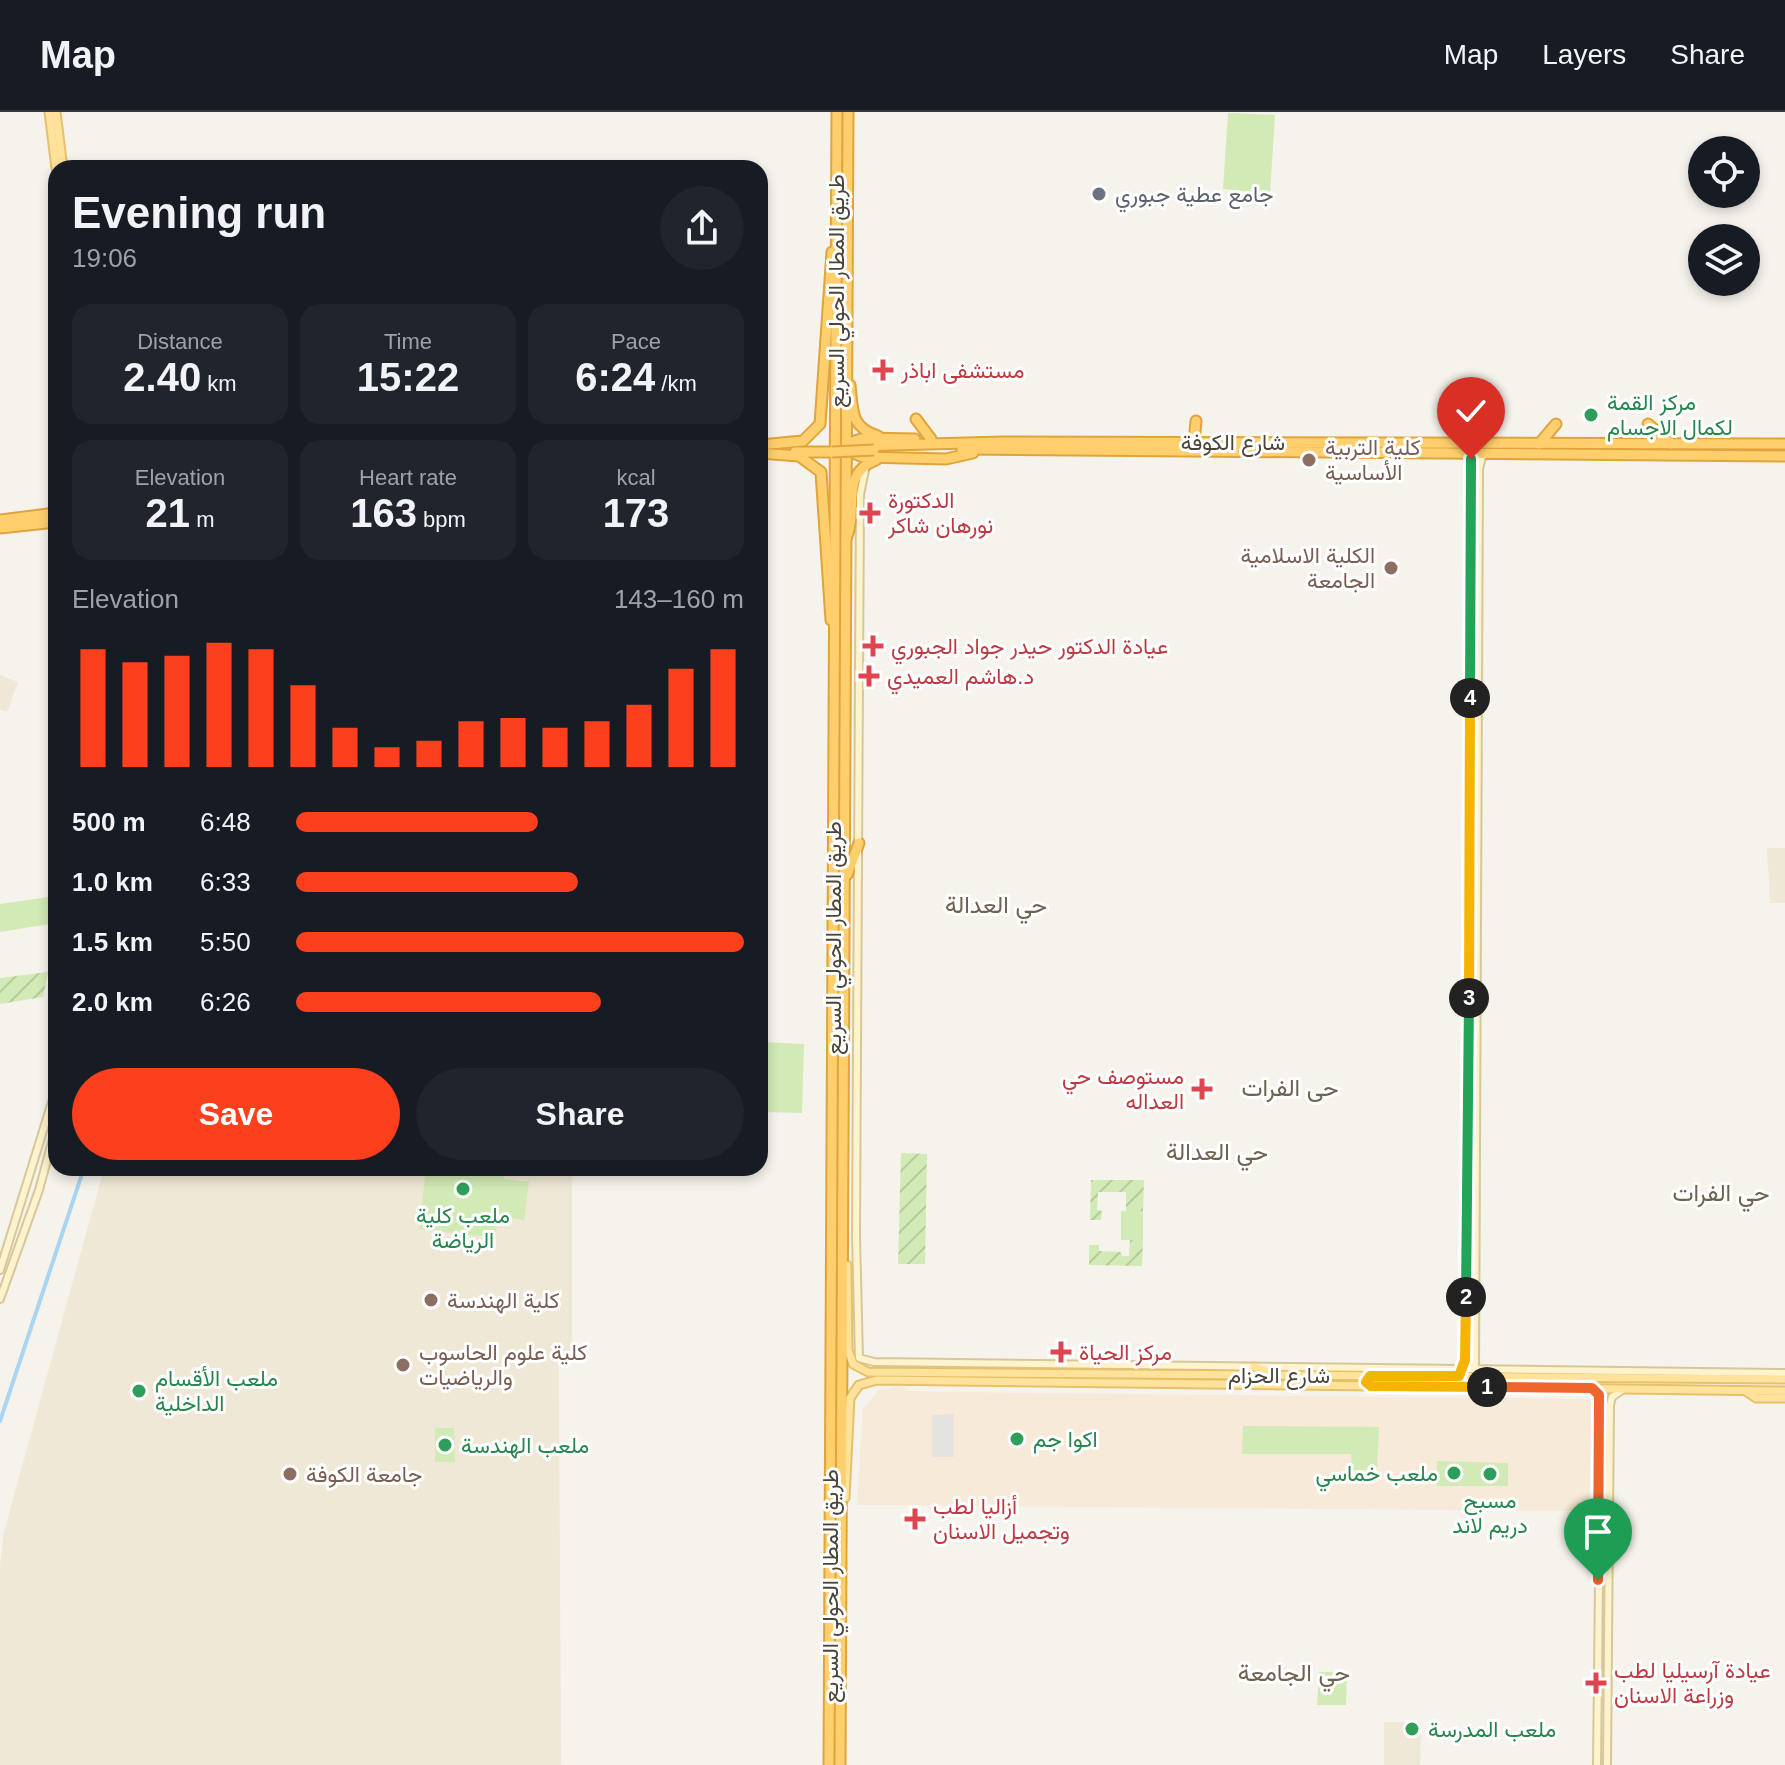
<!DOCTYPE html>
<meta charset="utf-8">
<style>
:root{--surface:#171b24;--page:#20242c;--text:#f1f3f6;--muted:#9ea1a6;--line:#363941;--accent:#fc3f1d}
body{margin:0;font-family:Arial,Vazirmatn,sans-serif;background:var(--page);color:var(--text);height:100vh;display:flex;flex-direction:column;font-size:30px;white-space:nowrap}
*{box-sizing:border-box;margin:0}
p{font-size:26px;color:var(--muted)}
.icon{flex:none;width:44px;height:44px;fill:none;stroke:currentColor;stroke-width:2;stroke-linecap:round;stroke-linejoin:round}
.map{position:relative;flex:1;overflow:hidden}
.details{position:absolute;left:48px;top:48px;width:720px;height:1016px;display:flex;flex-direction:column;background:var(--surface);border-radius:24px;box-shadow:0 4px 12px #0003}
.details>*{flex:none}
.buttons{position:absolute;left:1688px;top:24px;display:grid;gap:16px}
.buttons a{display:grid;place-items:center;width:72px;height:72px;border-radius:50%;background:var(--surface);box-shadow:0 4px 12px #0003;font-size:40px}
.pin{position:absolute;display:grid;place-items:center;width:68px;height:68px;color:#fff;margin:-82px -34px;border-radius:50% 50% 50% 0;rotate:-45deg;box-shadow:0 0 8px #0007}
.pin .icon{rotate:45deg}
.km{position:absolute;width:40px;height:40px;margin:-20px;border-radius:50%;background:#222;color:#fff;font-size:22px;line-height:40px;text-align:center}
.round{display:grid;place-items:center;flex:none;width:84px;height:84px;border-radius:42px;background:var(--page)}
.overview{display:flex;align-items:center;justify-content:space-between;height:136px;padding:0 24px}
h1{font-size:44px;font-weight:700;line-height:60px}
.stats{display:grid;grid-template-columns:repeat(3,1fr);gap:12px;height:136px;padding:8px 24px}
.stats div{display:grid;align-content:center;border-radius:20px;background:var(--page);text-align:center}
.stats b{font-size:40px;font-weight:700}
.stats small{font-size:22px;font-weight:400}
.stats p{font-size:22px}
.chart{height:224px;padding:16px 24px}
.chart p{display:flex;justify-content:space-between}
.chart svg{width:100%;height:144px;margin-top:8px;stroke:var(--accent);stroke-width:6}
.cta{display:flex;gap:16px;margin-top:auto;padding:16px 24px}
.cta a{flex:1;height:92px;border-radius:48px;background:var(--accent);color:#fff;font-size:32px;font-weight:700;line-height:92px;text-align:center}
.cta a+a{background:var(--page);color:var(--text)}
ul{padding:0 24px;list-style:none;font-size:26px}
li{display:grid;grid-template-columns:128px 96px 1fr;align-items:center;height:60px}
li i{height:20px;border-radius:10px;background:var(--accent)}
header{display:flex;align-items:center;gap:48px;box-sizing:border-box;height:112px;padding:0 40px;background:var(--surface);border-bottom:2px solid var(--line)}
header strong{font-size:38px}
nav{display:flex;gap:44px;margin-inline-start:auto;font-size:28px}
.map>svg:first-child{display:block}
.commercial{fill:#f7ead8}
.education{fill:#efe8d6}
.green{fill:#d2eab5}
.garden{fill:url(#garden-furrows)}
.parking{fill:#e5e3e0}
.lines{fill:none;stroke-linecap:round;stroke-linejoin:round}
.canal{stroke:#a9d4f2;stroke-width:4}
.secondary-casing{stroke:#d6c79b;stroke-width:10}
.primary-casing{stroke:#e6c16a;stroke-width:11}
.highway-casing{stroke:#e0a43c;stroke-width:13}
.secondary{stroke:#fff3cd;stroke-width:6}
.primary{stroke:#ffe39c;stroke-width:7}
.highway{stroke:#ffcf6e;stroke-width:9}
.highway-bridge-casing{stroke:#e0a43c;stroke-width:13;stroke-linecap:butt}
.highway-bridge{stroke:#ffcf6e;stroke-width:9}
.split-1-casing{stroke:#fff;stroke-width:16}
.split-2-casing{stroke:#fff;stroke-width:16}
.split-3-casing{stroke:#fff;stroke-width:16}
.split-4-casing{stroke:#fff;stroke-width:16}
.split-5-casing{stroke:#fff;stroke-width:16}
.split-1{stroke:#f0652b;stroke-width:10}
.split-2{stroke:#f5b400;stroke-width:10}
.split-3{stroke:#22a559;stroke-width:10}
.split-4{stroke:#f5b400;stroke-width:10}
.split-5{stroke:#22a559;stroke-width:10}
.worship-dot{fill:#6b7280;stroke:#fff;stroke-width:3}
.health-dot{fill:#e0444e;stroke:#fff;stroke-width:3}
.leisure-dot{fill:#2e9e5b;stroke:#fff;stroke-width:3}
.education-dot{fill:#8d6e63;stroke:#fff;stroke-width:3}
.labels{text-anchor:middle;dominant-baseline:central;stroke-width:6;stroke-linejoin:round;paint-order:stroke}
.worship-label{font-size:22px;fill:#5b616d;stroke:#fff;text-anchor:start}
.street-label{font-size:22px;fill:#4b4439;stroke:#fff}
.health-label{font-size:22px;fill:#be3a42;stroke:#fff;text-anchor:start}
.leisure-label{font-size:22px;fill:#27864d;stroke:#fff;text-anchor:start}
.education-label{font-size:22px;fill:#785e54;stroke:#fff;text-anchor:start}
.neighbourhood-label{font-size:24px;fill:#6e6250;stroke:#fff}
</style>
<header>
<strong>Map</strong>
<nav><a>Map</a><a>Layers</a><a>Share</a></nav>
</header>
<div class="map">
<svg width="1785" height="1653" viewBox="0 0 1785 1653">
<defs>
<pattern id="garden-furrows" width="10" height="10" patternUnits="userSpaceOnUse" patternTransform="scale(2)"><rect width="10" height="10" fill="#d2eab5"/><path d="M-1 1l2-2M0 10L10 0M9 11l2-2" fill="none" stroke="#b6ca9c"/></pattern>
</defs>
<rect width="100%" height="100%" fill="#f6f3ec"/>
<polygon class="commercial" points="901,1274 910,1279 951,1280 1592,1287 1589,1392 1585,1398 1568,1399 857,1393 863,1297 879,1278"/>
<g class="education">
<polygon points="0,563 18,570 7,600 0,598"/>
<polygon points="1767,736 1785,736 1785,791 1770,791"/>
<polygon points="104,1056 572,1056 572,1246 560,1246 559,1261 561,1653 0,1653 0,1453 4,1420"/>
<polygon points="1384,1610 1421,1610 1420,1653 1384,1653"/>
</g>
<g class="green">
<polygon points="1228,1 1275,3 1270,82 1223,77"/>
<polygon points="56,784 56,811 0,820 0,792"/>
<polygon points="760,930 804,932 802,1001 760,1000"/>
<polygon points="426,1056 504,1056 504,1067 529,1070 524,1108 498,1104 495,1126 419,1117"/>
<rect x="1121" y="1099" width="22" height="29"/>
<polygon points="1243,1314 1379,1315 1377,1358 1352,1358 1351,1342 1242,1342"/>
<polygon points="435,1316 454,1316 455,1350 435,1350"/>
<polygon points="1437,1349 1508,1351 1508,1374 1437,1374"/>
<polygon points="1319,1560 1347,1560 1346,1593 1317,1593"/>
</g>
<g class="garden">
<polygon points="48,860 43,885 0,892 0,866"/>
<polygon points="901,1041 927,1042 925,1152 898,1152"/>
<polygon points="1091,1068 1144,1068 1143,1099 1126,1099 1126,1080 1098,1080 1097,1098 1102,1099 1101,1108 1090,1108"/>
<polygon points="1130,1128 1143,1128 1142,1154 1089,1153 1089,1133 1099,1133 1099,1139 1121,1140 1122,1144 1129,1144"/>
</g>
<polygon class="parking" points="954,1302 954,1345 932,1345 932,1303"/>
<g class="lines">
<polyline class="canal" points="0,1309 84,1056"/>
<defs>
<g id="secondary">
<polyline points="865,358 860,383 856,1123 859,1246 874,1250 1785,1261"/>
<polyline points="0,1158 56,977"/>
<polyline points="0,1187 39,1078 56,1015"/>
<polyline points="1462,1259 1466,1161 1471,352 1466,341"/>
<polyline points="1475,1259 1479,357 1482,345 1487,341"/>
<polyline points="1592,1276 1601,1291 1597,1653"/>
<polyline points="1607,1653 1610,1293 1612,1285 1622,1278"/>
</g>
<g id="primary">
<polyline points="49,0 56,56"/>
<polyline points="56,0 63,56"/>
<polyline points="847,1153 848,1238 853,1252 868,1260 1785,1267"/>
<polyline points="1254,1255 1272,1261"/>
<polyline points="1747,1280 1756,1286 1785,1286"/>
<polyline points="845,1386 850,1286 859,1273 877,1268 1785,1279"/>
</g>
<g id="highway">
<path d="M850,273c3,26 0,42 28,51"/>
<polyline points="916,307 931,327"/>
<polyline points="1648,312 1671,332"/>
<polyline points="915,327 865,326 854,329 851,340 863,345 946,347 973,341"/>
<polyline points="1194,330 1196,309"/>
<polyline points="1539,332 1556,312"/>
<polyline points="760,333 803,329 820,312 832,140"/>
<polyline points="856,334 1002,330 1785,332"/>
<polyline points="962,337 1785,344"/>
<polyline points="795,340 832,340"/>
<polyline points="760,341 799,344 821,360 831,508"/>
<polyline points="0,408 56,401"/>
<polyline points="0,416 56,410"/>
<path d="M846,427c13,-31 -7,-65 30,-79"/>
<polyline points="847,763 859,731"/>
<polyline points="829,1653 837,0"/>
<polyline points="840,1653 848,0"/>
</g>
</defs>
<use href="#secondary" class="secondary-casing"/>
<use href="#primary" class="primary-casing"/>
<use href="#highway" class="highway-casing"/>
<use href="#secondary" class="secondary"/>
<use href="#primary" class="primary"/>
<use href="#highway" class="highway"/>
<defs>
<polyline id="highway-bridge" points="832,340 874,338"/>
</defs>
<use href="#highway-bridge" class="highway-bridge-casing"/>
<use href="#highway-bridge" class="highway-bridge"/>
</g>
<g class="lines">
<defs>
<polyline id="split-1" points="1487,1275 1592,1276 1599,1283 1598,1468"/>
<polyline id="split-2" points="1466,1185 1465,1248 1459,1264 1370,1264 1366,1270 1371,1274 1487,1275"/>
<polyline id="split-3" points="1466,1185 1469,886"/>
<polyline id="split-4" points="1469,886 1470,586"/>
<polyline id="split-5" points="1470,586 1471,347"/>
</defs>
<use href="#split-1" class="split-1-casing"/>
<use href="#split-2" class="split-2-casing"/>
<use href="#split-3" class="split-3-casing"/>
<use href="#split-4" class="split-4-casing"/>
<use href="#split-5" class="split-5-casing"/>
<use href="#split-1" class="split-1"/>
<use href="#split-2" class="split-2"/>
<use href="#split-3" class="split-3"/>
<use href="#split-4" class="split-4"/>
<use href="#split-5" class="split-5"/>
</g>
<circle class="worship-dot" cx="1099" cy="82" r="8"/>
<g class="health-dot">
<path d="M879 246h8v8h8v8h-8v8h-8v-8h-8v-8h8z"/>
<path d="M866 389h8v8h8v8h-8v8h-8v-8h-8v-8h8z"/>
<path d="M869 522h8v8h8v8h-8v8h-8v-8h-8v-8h8z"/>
<path d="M865 552h8v8h8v8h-8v8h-8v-8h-8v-8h8z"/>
<path d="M1198 965h8v8h8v8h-8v8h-8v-8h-8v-8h8z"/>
<path d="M1057 1228h8v8h8v8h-8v8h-8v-8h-8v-8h8z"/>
<path d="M911 1395h8v8h8v8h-8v8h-8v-8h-8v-8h8z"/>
<path d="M1592 1559h8v8h8v8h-8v8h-8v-8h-8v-8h8z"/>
</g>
<g class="leisure-dot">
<circle cx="1591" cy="303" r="8"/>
<circle cx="463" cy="1077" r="8"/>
<circle cx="139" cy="1279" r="8"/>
<circle cx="1017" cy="1327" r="8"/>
<circle cx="445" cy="1333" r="8"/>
<circle cx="1454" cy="1361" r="8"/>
<circle cx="1490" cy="1362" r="8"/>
<circle cx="1412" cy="1617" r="8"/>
</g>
<g class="education-dot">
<circle cx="1309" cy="348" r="8"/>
<circle cx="1391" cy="456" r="8"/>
<circle cx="431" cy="1188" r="8"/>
<circle cx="403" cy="1253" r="8"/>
<circle cx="290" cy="1362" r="8"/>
</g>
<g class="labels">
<g class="worship-label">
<text x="1115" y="82">جامع عطية جبوري</text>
</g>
<g class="street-label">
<text transform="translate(836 179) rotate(-90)">طريق المطار الحولي السريع</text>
<text x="1233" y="330">شارع الكوفة</text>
<text transform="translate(833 826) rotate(-90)">طريق المطار الحولي السريع</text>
<text x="1279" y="1263">شارع الحزام</text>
<text transform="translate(830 1474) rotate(-90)">طريق المطار الحولي السريع</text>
</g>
<g class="health-label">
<text x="901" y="258">مستشفى اباذر</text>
<text x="888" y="388">الدكتورة<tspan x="888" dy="25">نورهان شاكر</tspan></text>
<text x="891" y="534">عيادة الدكتور حيدر جواد الجبوري</text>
<text x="887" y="564">د.هاشم العميدي</text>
<text x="1184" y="964" text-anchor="end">مستوصف حي<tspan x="1184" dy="25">العداله</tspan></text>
<text x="1079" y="1240">مركز الحياة</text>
<text x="933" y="1394">أزاليا لطب<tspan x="933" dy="25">وتجميل الاسنان</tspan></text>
<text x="1614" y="1558">عيادة آرسيليا لطب<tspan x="1614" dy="25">وزراعة الاسنان</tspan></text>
</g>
<g class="leisure-label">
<text x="1607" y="290">مركز القمة<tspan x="1607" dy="25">لكمال الاجسام</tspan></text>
<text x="463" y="1103" text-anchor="middle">ملعب كلية<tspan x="463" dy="25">الرياضة</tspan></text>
<text x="155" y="1266">ملعب الأقسام<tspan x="155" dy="25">الداخلية</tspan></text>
<text x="1033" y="1327">اكوا جم</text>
<text x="461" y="1333">ملعب الهندسة</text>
<text x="1438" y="1361" text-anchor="end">ملعب خماسي</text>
<text x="1490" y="1388" text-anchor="middle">مسبح<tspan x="1490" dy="25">دريم لاند</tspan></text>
<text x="1428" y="1617">ملعب المدرسة</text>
</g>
<g class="education-label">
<text x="1325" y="335">كلية التربية<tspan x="1325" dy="25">الأساسية</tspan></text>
<text x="1375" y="443" text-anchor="end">الكلية الاسلامية<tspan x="1375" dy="25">الجامعة</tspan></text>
<text x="447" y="1188">كلية الهندسة</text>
<text x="419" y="1240">كلية علوم الحاسوب<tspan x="419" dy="25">والرياضيات</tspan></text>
<text x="306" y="1362">جامعة الكوفة</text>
</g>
<g class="neighbourhood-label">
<text x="996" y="792">حي العدالة</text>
<text x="1290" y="975">حی الفرات</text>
<text x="1217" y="1039">حي العدالة</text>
<text x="1721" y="1080">حي الفرات</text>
<text x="1294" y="1560">حي الجامعة</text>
</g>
</g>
</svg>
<div class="buttons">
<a><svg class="icon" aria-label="locate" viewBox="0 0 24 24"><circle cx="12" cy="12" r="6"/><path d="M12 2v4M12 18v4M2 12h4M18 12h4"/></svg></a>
<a><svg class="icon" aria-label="layers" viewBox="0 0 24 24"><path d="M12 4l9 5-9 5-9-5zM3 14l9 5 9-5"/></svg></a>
</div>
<div class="pin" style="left:1598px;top:1468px;background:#1e9e55"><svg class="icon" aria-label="arrive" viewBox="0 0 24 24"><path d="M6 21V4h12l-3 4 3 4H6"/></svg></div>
<div class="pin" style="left:1471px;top:347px;background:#d93025"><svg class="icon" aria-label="check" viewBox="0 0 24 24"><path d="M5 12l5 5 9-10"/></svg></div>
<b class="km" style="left:1487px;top:1275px">1</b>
<b class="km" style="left:1466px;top:1185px">2</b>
<b class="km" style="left:1469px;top:886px">3</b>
<b class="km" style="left:1470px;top:586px">4</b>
<section class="details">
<div class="overview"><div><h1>Evening run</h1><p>19:06</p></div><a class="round"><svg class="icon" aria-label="share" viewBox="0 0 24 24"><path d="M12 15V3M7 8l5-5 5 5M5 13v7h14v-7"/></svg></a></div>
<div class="stats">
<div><p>Distance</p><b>2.40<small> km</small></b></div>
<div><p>Time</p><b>15:22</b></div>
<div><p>Pace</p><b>6:24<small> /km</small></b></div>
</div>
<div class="stats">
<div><p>Elevation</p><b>21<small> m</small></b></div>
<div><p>Heart rate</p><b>163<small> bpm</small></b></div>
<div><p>kcal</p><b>173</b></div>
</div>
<div class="chart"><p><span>Elevation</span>143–160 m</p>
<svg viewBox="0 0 160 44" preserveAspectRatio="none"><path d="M5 44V8M15 44V12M25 44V10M35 44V6M45 44V8M55 44V19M65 44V32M75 44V38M85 44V36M95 44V30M105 44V29M115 44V32M125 44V30M135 44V25M145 44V14M155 44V8"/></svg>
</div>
<ul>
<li><b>500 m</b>6:48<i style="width:54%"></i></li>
<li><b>1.0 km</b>6:33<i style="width:63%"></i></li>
<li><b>1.5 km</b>5:50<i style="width:100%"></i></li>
<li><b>2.0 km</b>6:26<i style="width:68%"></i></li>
</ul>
<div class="cta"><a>Save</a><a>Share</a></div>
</section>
</div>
